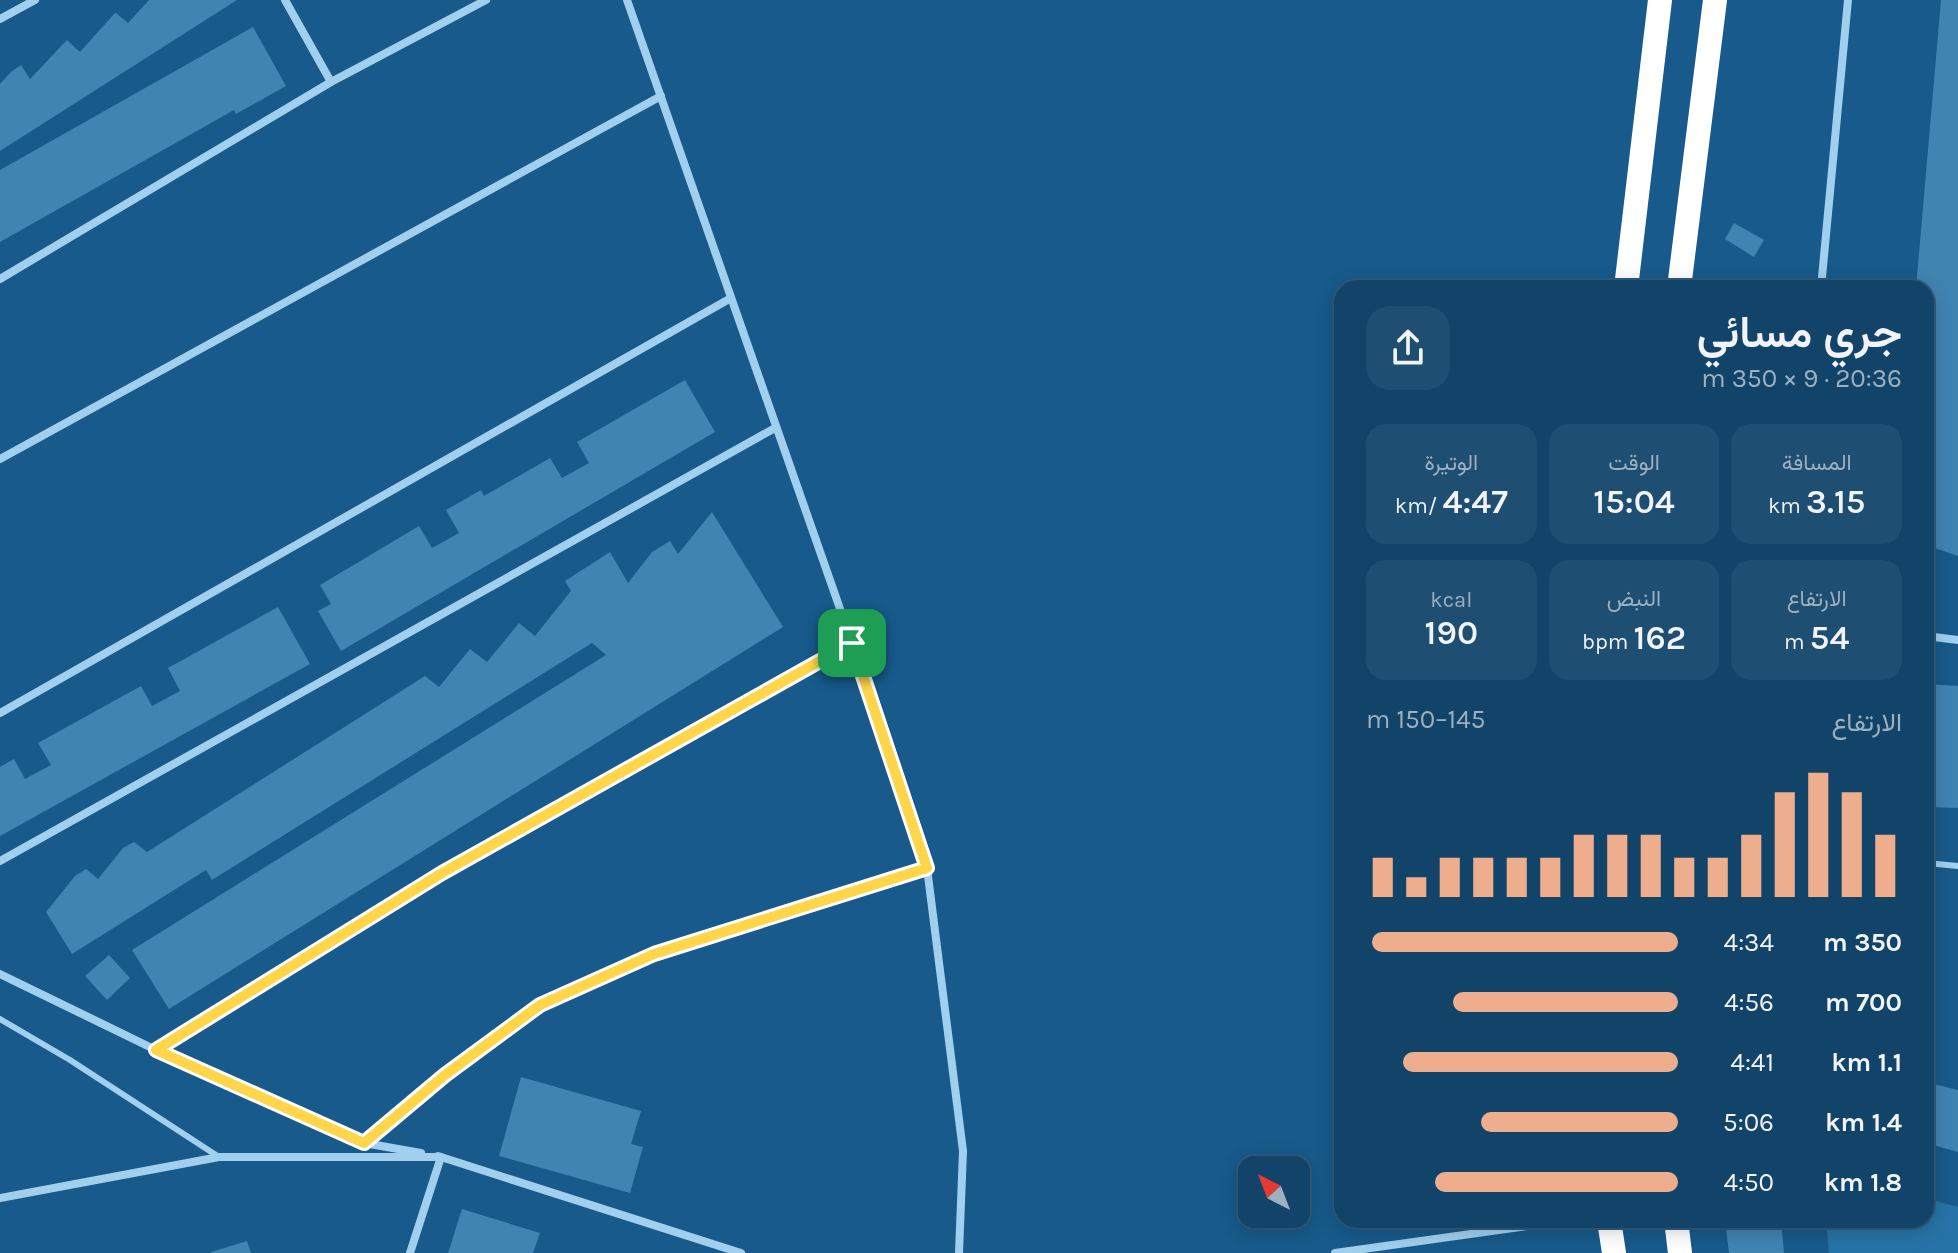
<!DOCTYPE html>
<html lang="ar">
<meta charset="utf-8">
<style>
:root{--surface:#114468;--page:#1e4e71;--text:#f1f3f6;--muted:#9cb0c0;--line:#305c7c;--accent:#eead8d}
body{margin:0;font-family:Karla,Vazirmatn,sans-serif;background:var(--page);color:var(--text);direction:rtl;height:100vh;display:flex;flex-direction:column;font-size:30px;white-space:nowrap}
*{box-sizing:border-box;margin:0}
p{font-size:26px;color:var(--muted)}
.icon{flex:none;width:44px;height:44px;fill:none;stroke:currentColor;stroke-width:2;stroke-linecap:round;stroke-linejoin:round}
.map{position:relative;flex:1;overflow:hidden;direction:ltr}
.side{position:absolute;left:1334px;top:280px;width:600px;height:948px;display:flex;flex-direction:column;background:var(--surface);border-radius:24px;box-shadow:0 4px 20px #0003,0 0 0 2px var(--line);direction:rtl}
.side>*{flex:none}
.needle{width:52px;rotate:318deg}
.fabs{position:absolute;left:1238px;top:1156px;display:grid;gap:16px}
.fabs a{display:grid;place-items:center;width:72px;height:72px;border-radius:16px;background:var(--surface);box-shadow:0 4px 20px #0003,0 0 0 2px var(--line);font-size:40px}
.pin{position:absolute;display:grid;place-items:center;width:68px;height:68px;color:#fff;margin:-34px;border-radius:16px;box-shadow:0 4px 12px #0006}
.round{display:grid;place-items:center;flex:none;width:84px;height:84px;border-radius:24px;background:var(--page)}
.summary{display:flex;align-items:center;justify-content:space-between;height:136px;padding:0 32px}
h1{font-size:44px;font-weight:600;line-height:60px}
.metrics{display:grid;grid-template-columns:repeat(3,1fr);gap:12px;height:136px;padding:8px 32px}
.metrics div{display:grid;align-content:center;border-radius:20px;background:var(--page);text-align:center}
.metrics b{font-size:34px;font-weight:600}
.metrics small{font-size:22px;font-weight:400}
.metrics p{font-size:22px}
.chart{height:224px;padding:16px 32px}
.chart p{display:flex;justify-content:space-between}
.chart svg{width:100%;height:144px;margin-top:8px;stroke:var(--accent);stroke-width:6}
ul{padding:0 32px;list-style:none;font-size:26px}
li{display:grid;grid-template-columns:128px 96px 1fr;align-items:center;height:60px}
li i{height:20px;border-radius:10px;background:var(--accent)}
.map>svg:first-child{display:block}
.green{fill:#2773a7}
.building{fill:#4084b3}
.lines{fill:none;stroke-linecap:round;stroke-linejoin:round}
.lane{stroke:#a1cfee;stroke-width:6}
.street{stroke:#a1cfee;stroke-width:8}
.highway{stroke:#fff;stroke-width:24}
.route-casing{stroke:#fff;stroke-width:16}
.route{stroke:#ffd54a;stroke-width:10}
</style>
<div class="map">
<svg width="1958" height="1253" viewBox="0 0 1958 1253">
<rect width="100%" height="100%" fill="#175a8b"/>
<polygon class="green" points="1926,1198 1958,1207 1958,1253 1829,1253 1826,1220 1926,1220"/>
<g class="building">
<polygon points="149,0 237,0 0,151 0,84 11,72 21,65 30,79 67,40 80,52 114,14 116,13 128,23"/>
<polygon points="1941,0 1958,0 1958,556 1926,545 1926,288 1916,288"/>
<polygon points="253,27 286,86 236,114 234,110 0,242 0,170"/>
<polygon points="1734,223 1764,240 1754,257 1725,239"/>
<polygon points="685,380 715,432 341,651 318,611 331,604 320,585 419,526 432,548 459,533 446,510 481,490 484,496 550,458 562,478 589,463 577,442"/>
<polygon points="712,512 783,627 169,1009 132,950 606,655 592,643 212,880 206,870 72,954 46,912 75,876 86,869 98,879 123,848 134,842 147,852 425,676 439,687 470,649 487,662 519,623 535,636 571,591 565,581 610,552 628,583 652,552 670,541 678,554"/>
<polygon points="278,607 310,664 0,836 0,767 14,759 25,779 51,765 38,743 141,686 152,706 180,691 168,668"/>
<polygon points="1926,684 1958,686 1958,808 1926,807"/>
<polygon points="109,955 130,978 107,1000 85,976"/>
<polygon points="521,1077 641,1111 631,1144 643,1147 630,1193 499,1156"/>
<polygon points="1926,1082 1958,1090 1958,1152 1926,1143"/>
<polygon points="462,1209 540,1233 533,1253 448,1253"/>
<polygon points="1725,1220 1781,1220 1784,1253 1729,1253"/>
<polygon points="247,1241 251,1253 211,1253 211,1252"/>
</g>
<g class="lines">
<g class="lane">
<polyline points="1926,863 1958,866"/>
<polyline points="0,1019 70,1060 219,1157"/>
</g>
<g class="street">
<polyline points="285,0 331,82"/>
<polyline points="627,0 852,643 927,868 963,1151 959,1253"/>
<polyline points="0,19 35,0"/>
<polyline points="0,279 331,82 486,0"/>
<polyline points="1821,288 1848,0"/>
<polyline points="0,459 661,96"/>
<polyline points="1926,636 1958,640"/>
<polyline points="0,713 731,298"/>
<polyline points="0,861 775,428"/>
<polyline points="0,974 156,1050 364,1143 421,1153"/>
<polyline points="156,1050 442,873 852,643"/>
<polyline points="364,1143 445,1075 540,1005 654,954 927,868"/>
<polyline points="0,1198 219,1157 441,1157 741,1253"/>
<polyline points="410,1253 441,1157 438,1156"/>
<polyline points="1335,1253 1570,1220"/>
</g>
<g class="highway">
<polyline points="1626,288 1660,0"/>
<polyline points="1679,288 1715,0"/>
<polyline points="1609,1220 1614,1253"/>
<polyline points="1676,1220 1680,1253"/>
</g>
</g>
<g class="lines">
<defs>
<polygon id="route" points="852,643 927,868 654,954 540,1005 445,1075 364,1143 156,1050 442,873"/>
</defs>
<use href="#route" class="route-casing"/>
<use href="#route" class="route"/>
</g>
</svg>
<div class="fabs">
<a><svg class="needle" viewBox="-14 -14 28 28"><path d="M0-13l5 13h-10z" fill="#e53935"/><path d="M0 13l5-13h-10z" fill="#9cb0c0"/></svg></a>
</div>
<div class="pin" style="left:852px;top:643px;background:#1e9e55"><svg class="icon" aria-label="arrive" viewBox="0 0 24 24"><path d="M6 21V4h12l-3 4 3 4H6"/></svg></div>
<section class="side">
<div class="summary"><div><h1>جري مسائي</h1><p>20:36 · 9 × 350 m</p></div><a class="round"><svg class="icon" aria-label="share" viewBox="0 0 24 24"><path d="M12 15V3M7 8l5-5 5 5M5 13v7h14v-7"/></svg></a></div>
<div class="metrics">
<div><p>المسافة</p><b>3.15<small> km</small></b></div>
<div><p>الوقت</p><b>15:04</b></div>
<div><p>الوتيرة</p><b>4:47<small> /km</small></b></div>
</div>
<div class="metrics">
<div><p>الارتفاع</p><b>54<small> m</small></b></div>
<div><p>النبض</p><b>162<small> bpm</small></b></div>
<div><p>kcal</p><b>190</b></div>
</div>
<div class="chart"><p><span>الارتفاع</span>145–150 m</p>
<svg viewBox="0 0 160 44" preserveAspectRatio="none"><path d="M5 44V32M15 44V38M25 44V32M35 44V32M45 44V32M55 44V32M65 44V25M75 44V25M85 44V25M95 44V32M105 44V32M115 44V25M125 44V12M135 44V6M145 44V12M155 44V25"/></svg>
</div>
<ul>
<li><b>350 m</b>4:34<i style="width:98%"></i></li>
<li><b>700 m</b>4:56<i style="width:72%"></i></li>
<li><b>1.1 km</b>4:41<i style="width:88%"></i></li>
<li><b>1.4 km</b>5:06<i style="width:63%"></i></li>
<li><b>1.8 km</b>4:50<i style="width:78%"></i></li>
</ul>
</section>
</div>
